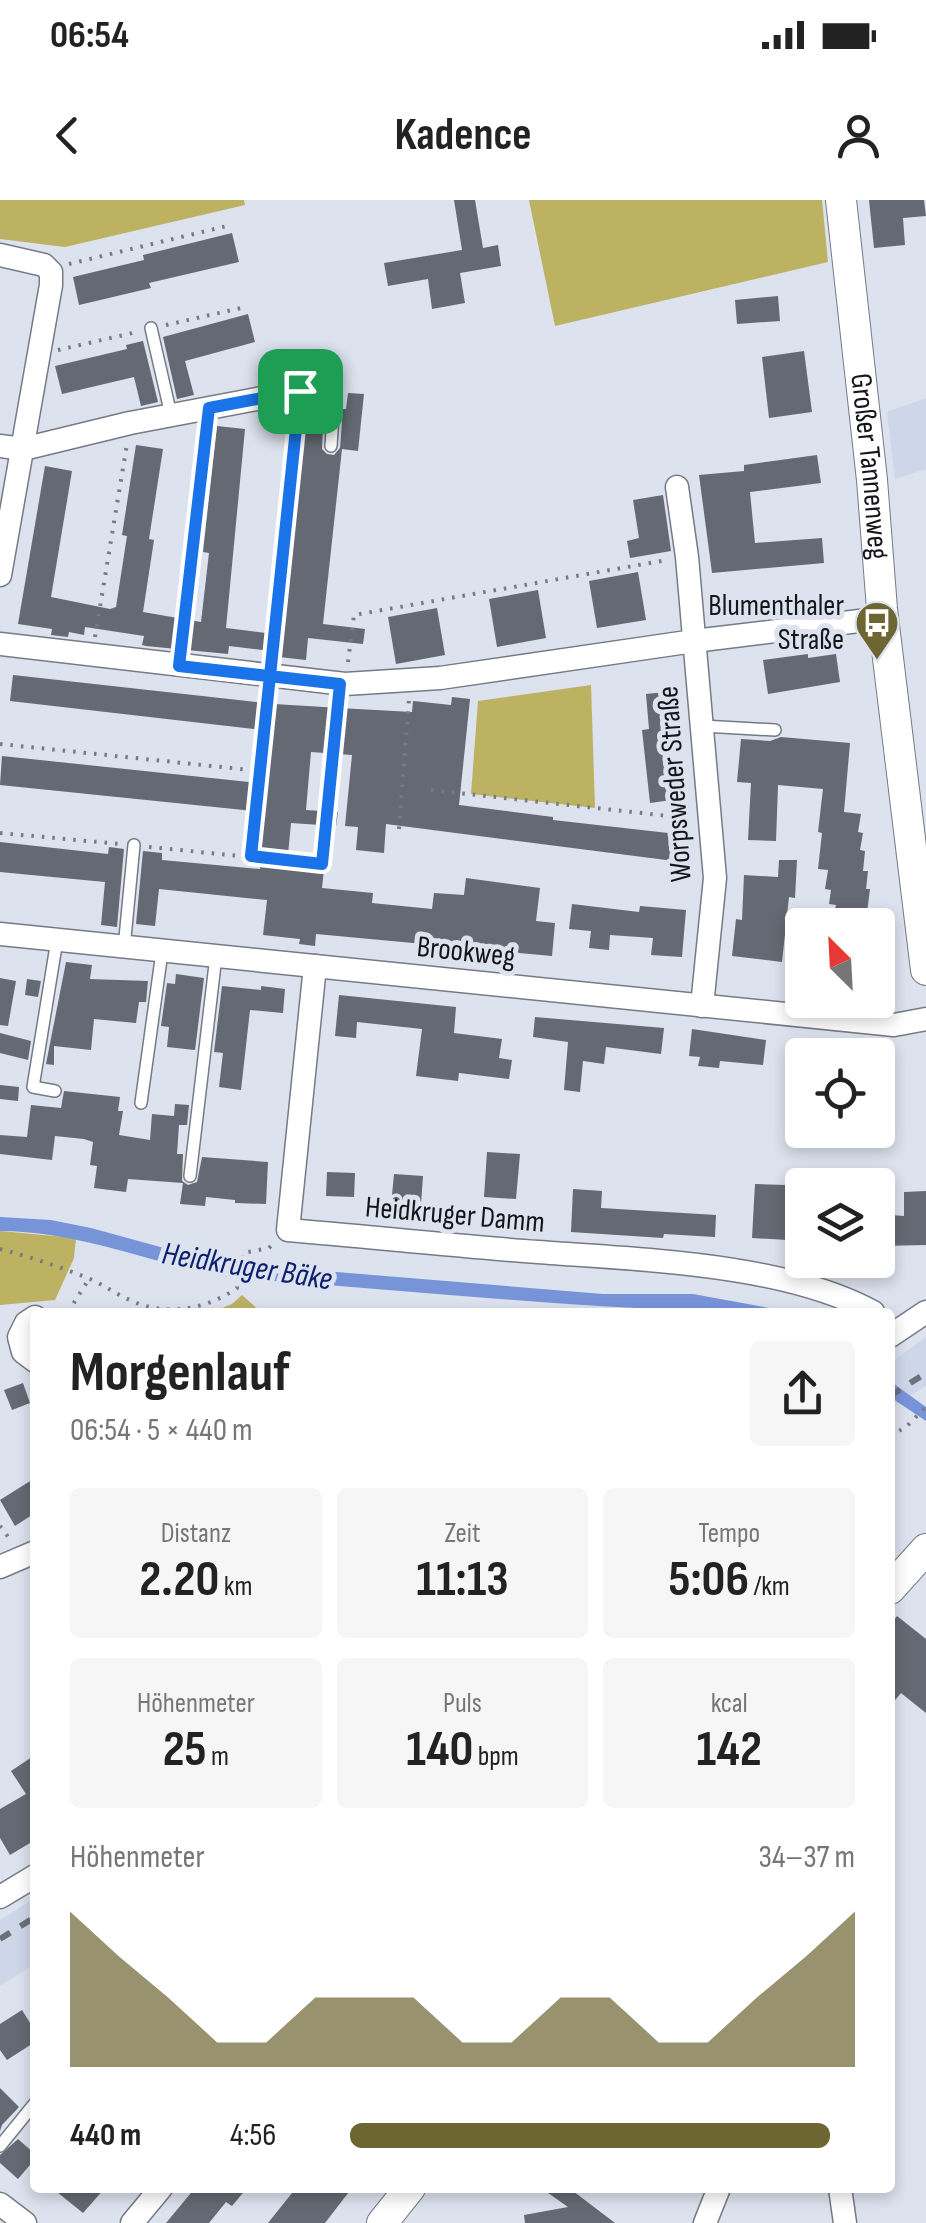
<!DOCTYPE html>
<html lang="de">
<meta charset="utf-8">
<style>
:root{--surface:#fff;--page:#f6f6f6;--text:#222;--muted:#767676;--accent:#6d6532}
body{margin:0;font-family:"Sofia Sans Condensed",sans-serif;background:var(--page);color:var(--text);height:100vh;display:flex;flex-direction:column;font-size:38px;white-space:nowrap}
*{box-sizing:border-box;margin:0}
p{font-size:32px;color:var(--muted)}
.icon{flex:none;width:55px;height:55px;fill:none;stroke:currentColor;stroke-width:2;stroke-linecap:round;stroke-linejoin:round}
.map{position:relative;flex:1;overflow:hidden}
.drawer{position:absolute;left:30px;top:1108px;width:865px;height:885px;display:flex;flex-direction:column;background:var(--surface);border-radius:10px;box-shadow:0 5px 15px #0003}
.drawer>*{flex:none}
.needle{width:65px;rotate:336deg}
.buttons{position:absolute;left:785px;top:708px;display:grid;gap:20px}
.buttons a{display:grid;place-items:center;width:110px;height:110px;border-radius:10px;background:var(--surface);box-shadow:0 5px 15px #0003;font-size:50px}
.pin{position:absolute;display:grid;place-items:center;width:85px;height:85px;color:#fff;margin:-42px;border-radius:20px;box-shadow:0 5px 15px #0006}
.round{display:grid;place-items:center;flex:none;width:105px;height:105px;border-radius:10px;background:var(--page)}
.summary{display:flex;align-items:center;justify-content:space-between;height:170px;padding:0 40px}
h1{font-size:55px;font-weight:700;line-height:75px}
.stats{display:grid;grid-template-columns:repeat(3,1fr);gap:15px;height:170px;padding:10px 40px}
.stats div{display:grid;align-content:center;border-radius:10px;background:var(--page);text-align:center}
.stats b{font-size:50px;font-weight:700}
.stats small{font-size:28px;font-weight:400}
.stats p{font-size:28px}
.chart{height:280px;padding:20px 40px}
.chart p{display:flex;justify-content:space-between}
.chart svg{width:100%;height:180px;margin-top:10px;fill:var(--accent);opacity:.7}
ul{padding:0 40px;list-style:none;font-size:32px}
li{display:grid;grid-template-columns:160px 120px 1fr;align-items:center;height:75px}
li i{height:25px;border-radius:12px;background:var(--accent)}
.status{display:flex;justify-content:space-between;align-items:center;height:70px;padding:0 50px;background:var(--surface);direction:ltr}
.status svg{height:28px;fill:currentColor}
header{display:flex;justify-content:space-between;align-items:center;height:130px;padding:0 40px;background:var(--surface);font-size:45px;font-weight:700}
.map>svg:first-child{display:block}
.built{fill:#ced7ea}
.green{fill:#bdb262}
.water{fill:#7894d9}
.building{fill:#646973}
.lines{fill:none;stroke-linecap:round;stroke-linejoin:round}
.lane-casing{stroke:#757a85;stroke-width:14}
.street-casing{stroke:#757a85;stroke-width:25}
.secondary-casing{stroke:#757a85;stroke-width:32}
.path{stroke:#767a82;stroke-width:4;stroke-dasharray:2.5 8;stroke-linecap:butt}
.lane{stroke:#fff;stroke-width:11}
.street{stroke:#fff;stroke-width:22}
.secondary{stroke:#fff;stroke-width:30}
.rail{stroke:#6c7078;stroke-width:6;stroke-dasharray:12 12;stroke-linecap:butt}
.route-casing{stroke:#fff;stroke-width:20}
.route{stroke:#1a73e8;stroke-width:12}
.labels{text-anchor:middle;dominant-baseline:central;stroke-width:10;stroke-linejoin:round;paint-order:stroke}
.street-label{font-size:30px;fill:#14161a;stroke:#dce2ee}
.poi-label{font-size:30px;fill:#14161a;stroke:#dce2ee;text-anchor:end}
.water-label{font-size:32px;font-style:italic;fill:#0d206f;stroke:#dce2ee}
</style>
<div class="status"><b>06:54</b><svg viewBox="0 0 49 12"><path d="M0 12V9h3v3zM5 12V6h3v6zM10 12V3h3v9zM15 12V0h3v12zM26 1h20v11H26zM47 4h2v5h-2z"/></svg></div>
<header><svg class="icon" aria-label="back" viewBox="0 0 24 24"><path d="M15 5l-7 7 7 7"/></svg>Kadence<svg class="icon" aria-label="person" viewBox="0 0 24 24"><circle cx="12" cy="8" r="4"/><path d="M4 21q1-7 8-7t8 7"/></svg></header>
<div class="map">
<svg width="926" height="2023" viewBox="0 0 926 2023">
<rect width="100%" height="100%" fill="#dce2ee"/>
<g class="built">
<polygon points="926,198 926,269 895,279 887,212"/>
<polygon points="926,1137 926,1186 890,1208 890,1163"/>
<polygon points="35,1698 35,1764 0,1786 0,1720"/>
</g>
<g class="green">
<polygon points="0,0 244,0 245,5 65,47 0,39"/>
<polygon points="529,0 822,0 828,62 555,126"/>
<polygon points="591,485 595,608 471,594 478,501"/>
<polygon points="0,1031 76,1038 74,1058 55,1100 0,1105"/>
<polygon points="242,1095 261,1112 212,1112 232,1104"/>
</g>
<g class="water">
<path d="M0,1017l51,3 40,8 124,34 388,32h90l98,18c-187,1 -372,-22 -558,-34 -79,-13 -152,-47 -233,-47z"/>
<polygon points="890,1181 926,1207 926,1221 890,1197"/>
</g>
<g class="building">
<polygon points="454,0 475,0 483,48 498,45 501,66 460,73 465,103 432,109 428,79 388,86 384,63 462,50"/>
<polygon points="869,0 924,0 926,16 903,18 905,45 874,48"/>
<polygon points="232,33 239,62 149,83 151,88 79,105 73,77 144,60 143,55"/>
<polygon points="778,96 780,121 737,124 735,100"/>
<polygon points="248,114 255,142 185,161 194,195 177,199 163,137"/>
<polygon points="143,141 158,202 141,206 134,177 62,194 55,166 127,149 126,145"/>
<polygon points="804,151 812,212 769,218 762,157"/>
<polygon points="348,193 364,194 358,251 342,249 323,424 365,429 363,444 308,438 306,460 279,457 280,452 229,446 228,454 146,446 142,445 144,436 85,427 84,435 69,432 68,437 51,435 52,429 18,424 45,266 72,271 51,397 110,409 116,407 127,336 122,335 136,245 163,249 149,339 154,340 143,412 201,422 209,353 203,352 217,226 245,229 226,428 282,435 307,205 324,207 322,249 327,254 334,255 340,248 343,209 346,209"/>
<polygon points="817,255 821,283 750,292 755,343 822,338 824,363 712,373 699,275 744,271 744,265"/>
<polygon points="663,295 671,351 630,358 627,341 639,338 633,300"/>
<polygon points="638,372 646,420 597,428 589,381"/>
<polygon points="538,390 546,438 497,447 489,399"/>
<polygon points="437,408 445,455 396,464 388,417"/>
<polygon points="808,454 808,458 836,454 840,482 768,494 763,460"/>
<polygon points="13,475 274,504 357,509 412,512 413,501 451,505 452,497 470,499 459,605 553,617 553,620 677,634 674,661 386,624 384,653 356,650 358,627 345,626 352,555 311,552 306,610 338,612 336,626 291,623 287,665 324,669 322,688 373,693 372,703 432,709 434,693 464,695 466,678 540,688 536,721 555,723 552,756 316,734 315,746 299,744 300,739 263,735 267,700 159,689 155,726 136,724 143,651 162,653 162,660 260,669 264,612 0,585 2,556 267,584 271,531 10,501"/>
<polygon points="674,491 678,526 671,527 679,599 650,603 642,530 649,529 646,494"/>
<polygon points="781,537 850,543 844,612 861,614 858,632 863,633 860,650 865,651 863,671 868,671 866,689 870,689 867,713 835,709 836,705 829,704 831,690 825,689 828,670 818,669 822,633 818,632 823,589 778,585 776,641 748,640 751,583 737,582 741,539 770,541"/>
<polygon points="0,642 108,654 109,647 124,649 117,727 101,725 105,682 0,672"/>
<polygon points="779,660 797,660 795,698 789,697 782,762 732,756 736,719 742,720 744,675 778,677"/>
<polygon points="572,704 639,712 640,706 686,710 682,757 651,755 653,738 610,735 609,750 589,748 591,731 569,729"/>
<polygon points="66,762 92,765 90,779 148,781 146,802 139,802 136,823 94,819 91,850 54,846 54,865 46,864"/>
<polygon points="176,774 204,778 195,850 167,847 169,827 161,826 167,783 175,784"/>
<polygon points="0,778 16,781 8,826 0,825"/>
<polygon points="27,779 41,781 38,797 25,795"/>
<polygon points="222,786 261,790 261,786 285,789 283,813 250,810 241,890 219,887 223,853 214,852"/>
<polygon points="339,795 456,807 454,833 502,839 499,858 512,860 509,879 459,873 458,881 416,876 422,829 357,822 356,838 335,836"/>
<polygon points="535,817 664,828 661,854 606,847 604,864 583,861 580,892 564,890 568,842 533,837"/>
<polygon points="692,829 766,840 763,865 720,861 719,868 698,866 700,857 689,856"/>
<polygon points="0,833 31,841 28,860 0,853"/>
<polygon points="0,885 19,887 18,901 0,899"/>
<polygon points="64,891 120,897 118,911 123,911 119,935 150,940 152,914 174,916 175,904 189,905 187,925 179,925 177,954 183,954 182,981 188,985 197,982 202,957 268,962 266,1004 235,1003 235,1000 206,997 205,1006 180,1004 183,983 128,979 126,992 94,988 97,966 90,965 93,942 84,939 55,936 52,960 0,954 0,935 27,937 31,905 61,908"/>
<polygon points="487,952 520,954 516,999 484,997"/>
<polygon points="327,972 355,973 354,997 326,996"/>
<polygon points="394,974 423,976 420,1018 390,1016"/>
<polygon points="786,977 802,978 802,1003 790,1002 788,1040 752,1038 755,984 785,985"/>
<polygon points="573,989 602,991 601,1008 716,1015 715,1037 664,1034 663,1038 571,1032"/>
<polygon points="926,991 926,1045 878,1046 878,1014 904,1016 904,992"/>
<polygon points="23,1183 30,1203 12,1210 4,1190"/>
<polygon points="35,1278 35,1313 15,1326 0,1300"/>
<polygon points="897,1416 926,1439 926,1513 901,1493 890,1506 890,1425"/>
<polygon points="35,1555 35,1640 10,1655 0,1638 0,1609 26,1594 11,1571"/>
<polygon points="22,1810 35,1831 35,1842 7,1860 0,1850 0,1824"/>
<polygon points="0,1888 19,1907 2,1925 0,1931"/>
<polygon points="18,1939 35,1954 35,1959 18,1979 0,1963 0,1955"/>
<polygon points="52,1988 105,1988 83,2013"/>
<polygon points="195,1988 247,1988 232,2006 226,2002 209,2023 166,2023"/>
<polygon points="296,1988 352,1988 325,2023 268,2023"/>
<polygon points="541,1988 569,1988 615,2023 525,2023 524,2015 568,2007"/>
</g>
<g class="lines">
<defs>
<g id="lane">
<polyline points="151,128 171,215"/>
<polyline points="299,191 335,185 331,246"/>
<polyline points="703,526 775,530"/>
<polyline points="124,748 134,645"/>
<polyline points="55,891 33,887 57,740"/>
<polyline points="141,903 162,752"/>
<polyline points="190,976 216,756"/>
<polyline points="0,1946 35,1903"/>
</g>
<g id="street">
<polyline points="0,55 44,65 51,72 51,85 0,375"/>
<polyline points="0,246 23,249 130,223 299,191"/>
<polyline points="677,287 687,357 715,678 702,806"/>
<polyline points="0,444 345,484 440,478 694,441 884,418"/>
<polyline points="0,734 894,825 926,819"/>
<path d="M315,766l-27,264c84,7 167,16 250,22 103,8 245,11 335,60"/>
<polyline points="35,1117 26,1123 19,1137 23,1152 35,1161"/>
<polyline points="890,1136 926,1112"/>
<polyline points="0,1367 35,1352"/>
<polyline points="0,1697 35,1676"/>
<polyline points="840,1988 845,2023"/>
<polyline points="0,2004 25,2023"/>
<polyline points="132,2023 161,1988"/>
<polyline points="705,2023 719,1988"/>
</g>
<g id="secondary">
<path id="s1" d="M841,0l31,280 10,129 44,361"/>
<polyline points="890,1389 926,1349"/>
<polyline points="382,2023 410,1988"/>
</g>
</defs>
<use href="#lane" class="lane-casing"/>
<use href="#street" class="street-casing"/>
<use href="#secondary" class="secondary-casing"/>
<g class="path">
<polyline points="69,64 227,26"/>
<polyline points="166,125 241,108"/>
<polyline points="58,150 137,132"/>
<polyline points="95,437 127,244"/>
<polyline points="181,447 206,228"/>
<polyline points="271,458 297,214"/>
<polyline points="348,462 354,415 667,360"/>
<polyline points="0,544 260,571"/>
<polyline points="431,590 687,618"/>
<polyline points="399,629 409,499"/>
<polyline points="0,633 120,644"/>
<polyline points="149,647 321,664 338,502"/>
<polyline points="251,656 267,497"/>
<path d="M0,1049c30,8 61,18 90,30 15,7 28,16 42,22 35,16 75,8 105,-13l6,-35 26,-5 5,-5"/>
<polyline points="68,1112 89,1079"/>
<polyline points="890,1236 906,1227 926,1207"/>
<polyline points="0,1326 12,1342"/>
</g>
<use href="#lane" class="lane"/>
<use href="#street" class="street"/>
<use href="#secondary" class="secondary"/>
<g class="rail">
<polyline points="890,1196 926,1173"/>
<polyline points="0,1739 35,1717"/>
</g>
</g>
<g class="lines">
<defs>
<polyline id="route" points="300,191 209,208 179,466 340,484 322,664 251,656 300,191"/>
</defs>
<use href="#route" class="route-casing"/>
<use href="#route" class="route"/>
</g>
<defs>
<symbol id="bus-pin" viewBox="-11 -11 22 30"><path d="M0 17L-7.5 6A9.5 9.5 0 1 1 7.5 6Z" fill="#6d6532" stroke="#dce2ee"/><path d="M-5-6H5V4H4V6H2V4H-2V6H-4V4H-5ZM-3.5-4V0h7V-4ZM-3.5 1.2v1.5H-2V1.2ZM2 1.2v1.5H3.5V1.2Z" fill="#fff"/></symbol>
</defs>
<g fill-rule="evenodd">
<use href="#bus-pin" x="852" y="398" width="50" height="68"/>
</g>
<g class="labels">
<g class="street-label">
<text stroke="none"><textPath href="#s1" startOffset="268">Großer Tannenweg</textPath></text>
<text transform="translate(675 584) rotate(-94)">Worpsweder Straße</text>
<text transform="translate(466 752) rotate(6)">Brookweg</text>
<text transform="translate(455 1015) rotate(5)">Heidkruger Damm</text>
</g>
<g class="poi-label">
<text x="844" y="406">Blumenthaler<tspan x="844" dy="34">Straße</tspan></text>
</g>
<g class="water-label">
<text transform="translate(247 1067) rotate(9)">Heidkruger Bäke</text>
</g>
</g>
</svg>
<div class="buttons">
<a><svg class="needle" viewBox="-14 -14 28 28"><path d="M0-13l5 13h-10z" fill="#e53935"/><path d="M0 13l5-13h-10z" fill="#767676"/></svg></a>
<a><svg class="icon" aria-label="locate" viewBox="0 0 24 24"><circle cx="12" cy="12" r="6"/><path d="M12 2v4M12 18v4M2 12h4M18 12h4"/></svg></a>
<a><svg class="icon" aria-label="layers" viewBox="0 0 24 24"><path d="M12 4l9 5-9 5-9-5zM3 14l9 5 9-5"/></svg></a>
</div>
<div class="pin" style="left:300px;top:191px;background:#1e9e55"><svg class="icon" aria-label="arrive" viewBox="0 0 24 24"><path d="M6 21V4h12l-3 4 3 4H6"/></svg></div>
<section class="drawer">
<div class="summary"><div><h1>Morgenlauf</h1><p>06:54 · 5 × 440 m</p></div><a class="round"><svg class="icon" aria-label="share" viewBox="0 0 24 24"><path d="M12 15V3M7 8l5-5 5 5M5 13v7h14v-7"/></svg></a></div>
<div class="stats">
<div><p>Distanz</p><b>2.20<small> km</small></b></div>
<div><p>Zeit</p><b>11:13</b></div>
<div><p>Tempo</p><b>5:06<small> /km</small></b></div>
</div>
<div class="stats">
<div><p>Höhenmeter</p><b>25<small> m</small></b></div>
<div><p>Puls</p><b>140<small> bpm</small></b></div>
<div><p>kcal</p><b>142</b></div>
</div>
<div class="chart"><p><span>Höhenmeter</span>34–37 m</p>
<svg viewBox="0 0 160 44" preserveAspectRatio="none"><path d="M0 44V6L10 17L20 27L30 38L40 38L50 27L60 27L70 27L80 38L90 38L100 27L110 27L120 38L130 38L140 27L150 17L160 6V44z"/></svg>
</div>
<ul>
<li><b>440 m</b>4:56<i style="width:95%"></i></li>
</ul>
</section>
</div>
